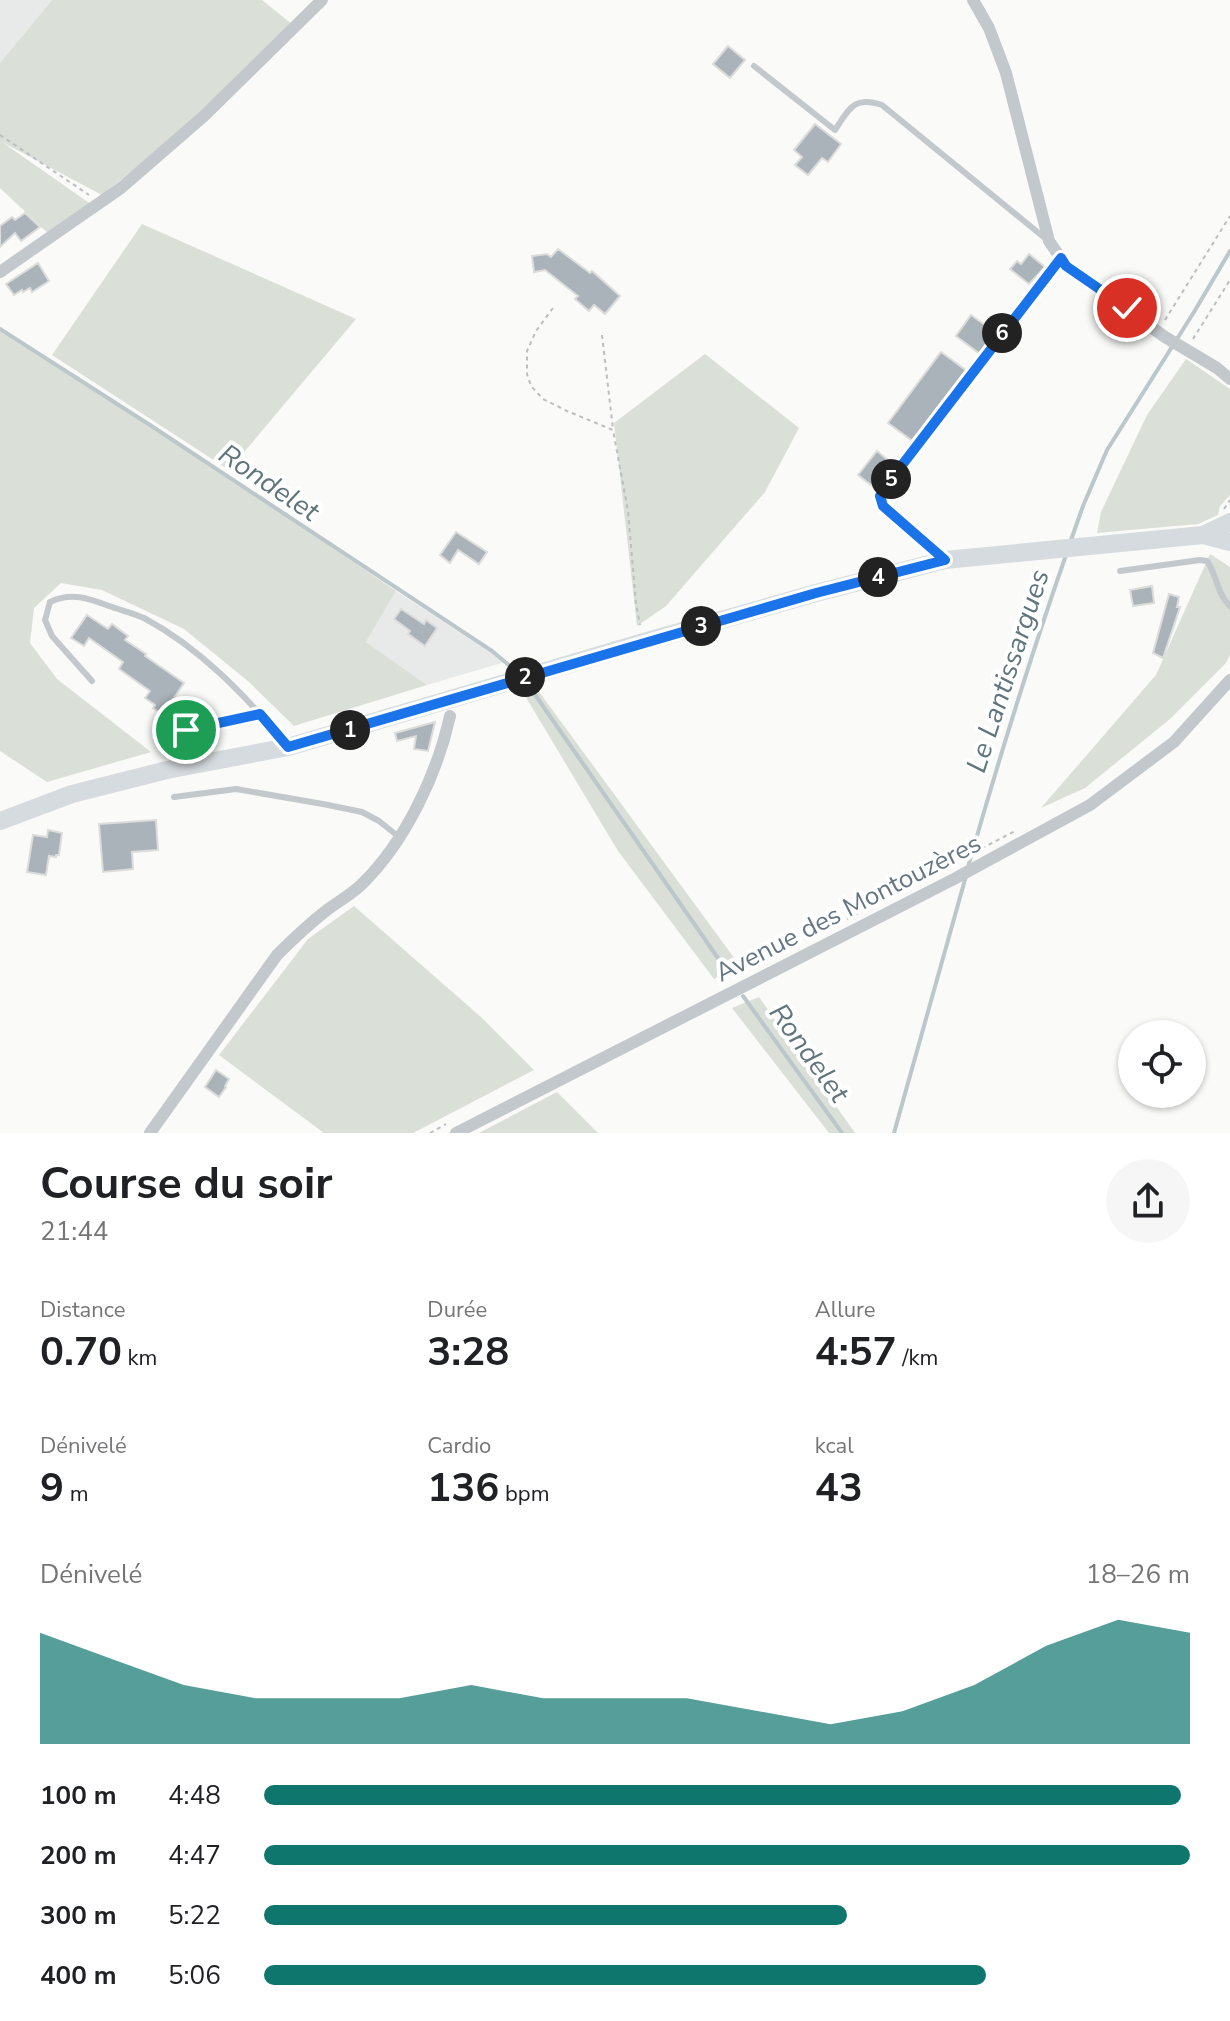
<!DOCTYPE html>
<html lang="fr">
<meta charset="utf-8">
<style>
:root{--surface:#fff;--page:#f6f6f6;--text:#202124;--muted:#757577;--accent:#0f766e}
body{margin:0;font-family:"Nunito Sans",sans-serif;background:var(--page);color:var(--text);height:100vh;display:flex;flex-direction:column;font-size:30px;white-space:nowrap}
*{box-sizing:border-box;margin:0}
p{font-size:26px;color:var(--muted)}
.icon{flex:none;width:44px;height:44px;fill:none;stroke:currentColor;stroke-width:2;stroke-linecap:round;stroke-linejoin:round}
.map{position:relative;height:1133px;overflow:hidden}
.drawer{display:flex;flex-direction:column;background:var(--surface);flex:1}
.drawer>*{flex:none}
.buttons{position:absolute;left:1118px;top:1020px;display:grid;gap:16px}
.buttons a{display:grid;place-items:center;width:88px;height:88px;border-radius:50%;background:var(--surface);box-shadow:0 2px 6px #0004;font-size:40px}
.pin{position:absolute;display:grid;place-items:center;width:68px;height:68px;color:#fff;margin:-34px;border:4px solid #fff;border-radius:50%;box-shadow:0 2px 8px #0007}
.km{position:absolute;width:40px;height:40px;margin:-20px;border-radius:50%;background:#222;color:#fff;font-size:22px;line-height:40px;text-align:center}
.round{display:grid;place-items:center;flex:none;width:84px;height:84px;border-radius:42px;background:var(--page)}
.headline{display:flex;align-items:center;justify-content:space-between;height:136px;padding:0 40px}
h1{font-size:44px;font-weight:700;line-height:60px}
.stats{display:grid;grid-template-columns:repeat(3,1fr);gap:12px;height:136px;padding:8px 40px}
.stats div{display:grid;align-content:center}
.stats b{font-size:40px;font-weight:700}
.stats small{font-size:22px;font-weight:400}
.stats p{font-size:22px}
.chart{height:224px;padding:16px 40px}
.chart p{display:flex;justify-content:space-between}
.chart svg{width:100%;height:144px;margin-top:8px;fill:var(--accent);opacity:.7}
ul{padding:0 40px;list-style:none;font-size:26px}
li{display:grid;grid-template-columns:128px 96px 1fr;align-items:center;height:60px}
li i{height:20px;border-radius:10px;background:var(--accent)}
.map>svg:first-child{display:block}
.built{fill:#e8e9e9}
.green{fill:#dadfd7}
.lines{fill:none;stroke-linecap:round;stroke-linejoin:round}
.stream{stroke:#bbc7cb;stroke-width:4}
.building{fill:#aab3b9;stroke:#dcdcda;stroke-width:2}
.path{stroke:#bbbfc2;stroke-width:2;stroke-dasharray:4 4;stroke-linecap:butt}
.lane{stroke:#c3c8cc;stroke-width:6}
.street{stroke:#c3c8cc;stroke-width:12}
.secondary{stroke:#d6dbdf;stroke-width:18}
.route-casing{stroke:#fff;stroke-width:16}
.route{stroke:#1a73e8;stroke-width:10}
.labels{text-anchor:middle;dominant-baseline:central;stroke-width:8;stroke-linejoin:round;paint-order:stroke}
.street-label{font-size:26px;fill:#657683;stroke:#fff}
.water-label{font-size:28px;font-style:italic;fill:#60757c;stroke:#fff}
</style>
<div class="map">
<svg width="1230" height="1133" viewBox="0 0 1230 1133">
<rect width="100%" height="100%" fill="#fafaf8"/>
<g class="built">
<polygon points="0,0 52,0 0,63"/>
<polygon points="396,591 505,662 427,685 366,642"/>
</g>
<g class="green">
<polygon points="52,0 262,0 293,25 215,104 102,195 2,142 92,205 50,235 0,188 0,63"/>
<polygon points="142,224 356,319 229,470 52,355"/>
<polygon points="0,331 226,475 396,591 366,642 427,685 294,726 249,682 184,629 102,590 61,583 34,608 30,643 57,679 151,752 47,782 0,751"/>
<polygon points="705,354 799,428 765,492 666,606 637,626 614,423"/>
<polygon points="1186,359 1230,389 1230,495 1220,506 1218,515 1198,524 1097,533 1101,512 1147,415"/>
<polygon points="1210,554 1230,567 1230,655 1226,663 1170,719 1085,788 1041,808 1156,675"/>
<polygon points="537,689 740,966 714,979 618,851 524,694"/>
<polygon points="354,906 481,1017 534,1070 413,1133 324,1133 219,1055 308,939"/>
<polygon points="759,997 855,1133 829,1133 732,1008"/>
<polygon points="557,1092 598,1133 479,1133"/>
</g>
<g class="lines">
<g class="stream">
<polyline points="0,329 150,425 492,651 516,671"/>
<polyline points="1070,543 1083,506 1107,450 1194,312 1230,251"/>
<polyline points="529,686 729,974"/>
<path d="M968,867c30,-105 62,-209 98,-312"/>
<polyline points="743,996 842,1133"/>
<polyline points="894,1133 966,876"/>
</g>
</g>
<g class="building">
<polygon points="728,46 745,60 730,78 713,64"/>
<polygon points="815,124 841,144 828,162 822,158 808,175 795,165 802,157 794,150"/>
<polygon points="25,213 40,227 21,241 15,233 0,247 0,226 12,217 15,220"/>
<polygon points="558,249 590,273 592,271 620,296 605,314 594,305 589,311 575,299 578,296 545,270 534,272 532,256 547,254 551,257"/>
<polygon points="1029,254 1045,267 1029,284 1010,269 1017,261 1021,264"/>
<polygon points="38,263 49,281 32,292 30,288 23,292 22,290 14,295 6,284"/>
<polygon points="971,315 996,333 980,354 956,336"/>
<polygon points="941,352 967,371 914,442 888,423"/>
<polygon points="877,451 889,461 871,485 858,475"/>
<polygon points="456,532 487,552 479,564 458,550 450,563 440,555"/>
<polygon points="1152,586 1154,603 1133,606 1130,590"/>
<polygon points="1169,594 1179,597 1177,607 1180,607 1163,658 1153,653"/>
<polygon points="401,609 424,624 426,620 437,628 425,646 408,634 410,631 394,619"/>
<polygon points="87,615 108,629 112,624 128,636 125,640 146,654 145,656 184,683 169,705 175,709 168,718 153,708 155,705 145,698 150,691 119,669 123,662 89,638 84,646 71,638"/>
<polygon points="435,722 428,751 414,749 416,736 397,741 395,733"/>
<polygon points="156,820 158,850 132,852 133,869 103,872 99,824"/>
<polygon points="48,830 62,833 59,855 56,855 56,857 49,856 46,875 27,872 33,835 47,837"/>
<polygon points="216,1070 229,1079 225,1086 226,1087 219,1097 205,1087"/>
</g>
<g class="lines">
<g class="path">
<polyline points="0,135 89,195"/>
<polyline points="553,308 536,331 527,351 527,374 531,386 543,399 567,411 613,430 628,511 636,604 640,625"/>
<polyline points="1165,320 1230,216"/>
<polyline points="602,335 613,429"/>
<polyline points="1193,339 1230,280"/>
<polyline points="1224,509 1230,500"/>
<polyline points="847,919 1015,831"/>
<polyline points="430,1133 446,1124"/>
</g>
<g class="lane">
<path d="M754,66l81,64c15,-22 18,-34 47,-25l164,134"/>
<polyline points="942,558 883,506 880,496 1061,258"/>
<path d="M1120,571l80,-11 7,1c10,14 10,33 23,45"/>
<path d="M92,681l-40,-45 -7,-16 5,-18c21,-10 38,-4 59,4 11,4 24,7 35,12 56,30 101,77 141,125"/>
<polyline points="186,730 260,714"/>
<polyline points="174,797 236,789 323,804 362,812 379,821 399,837"/>
</g>
<g class="street">
<polyline points="973,0 989,28 1006,73 1049,241 1066,266 1165,337 1217,368 1230,379"/>
<polyline points="0,272 121,188 204,116 322,0"/>
<path d="M150,1133l127,-178c16,-16 32,-31 50,-45 12,-9 25,-16 35,-26 43,-42 75,-109 88,-168"/>
<polyline points="456,1133 954,879 1090,805 1174,742 1230,680"/>
</g>
<g class="secondary">
<polyline points="1203,535 1230,522"/>
<polyline points="0,821 72,794 167,770 288,747 644,642 816,593 945,560 1203,535 1230,542"/>
</g>
</g>
<g class="lines">
<defs>
<polyline id="route" points="186,730 260,714 288,747 816,593 945,560 883,506 880,496 889,482 1061,258 1066,266 1127,308"/>
</defs>
<use href="#route" class="route-casing"/>
<use href="#route" class="route"/>
</g>
<g class="labels">
<g class="street-label">
<text transform="translate(848 908) rotate(-27)">Avenue des Montouzères</text>
</g>
<g class="water-label">
<text transform="translate(269 483) rotate(34)">Rondelet</text>
<text transform="translate(1008 671) rotate(-72)">Le Lantissargues</text>
<text transform="translate(809 1053) rotate(54)">Rondelet</text>
</g>
</g>
</svg>
<div class="buttons">
<a><svg class="icon" aria-label="locate" viewBox="0 0 24 24"><circle cx="12" cy="12" r="6"/><path d="M12 2v4M12 18v4M2 12h4M18 12h4"/></svg></a>
</div>
<div class="pin" style="left:186px;top:730px;background:#1e9e55"><svg class="icon" aria-label="arrive" viewBox="0 0 24 24"><path d="M6 21V4h12l-3 4 3 4H6"/></svg></div>
<div class="pin" style="left:1127px;top:308px;background:#d93025"><svg class="icon" aria-label="check" viewBox="0 0 24 24"><path d="M5 12l5 5 9-10"/></svg></div>
<b class="km" style="left:350px;top:730px">1</b>
<b class="km" style="left:525px;top:677px">2</b>
<b class="km" style="left:701px;top:626px">3</b>
<b class="km" style="left:878px;top:577px">4</b>
<b class="km" style="left:891px;top:479px">5</b>
<b class="km" style="left:1002px;top:333px">6</b>
</div>
<section class="drawer">
<div class="headline"><div><h1>Course du soir</h1><p>21:44</p></div><a class="round"><svg class="icon" aria-label="share" viewBox="0 0 24 24"><path d="M12 15V3M7 8l5-5 5 5M5 13v7h14v-7"/></svg></a></div>
<div class="stats">
<div><p>Distance</p><b>0.70<small> km</small></b></div>
<div><p>Durée</p><b>3:28</b></div>
<div><p>Allure</p><b>4:57<small> /km</small></b></div>
</div>
<div class="stats">
<div><p>Dénivelé</p><b>9<small> m</small></b></div>
<div><p>Cardio</p><b>136<small> bpm</small></b></div>
<div><p>kcal</p><b>43</b></div>
</div>
<div class="chart"><p><span>Dénivelé</span>18–26 m</p>
<svg viewBox="0 0 160 44" preserveAspectRatio="none"><path d="M0 44V10L10 18L20 26L30 30L40 30L50 30L60 26L70 30L80 30L90 30L100 34L110 38L120 34L130 26L140 14L150 6L160 10V44z"/></svg>
</div>
<ul>
<li><b>100 m</b>4:48<i style="width:99%"></i></li>
<li><b>200 m</b>4:47<i style="width:100%"></i></li>
<li><b>300 m</b>5:22<i style="width:63%"></i></li>
<li><b>400 m</b>5:06<i style="width:78%"></i></li>
</ul>
</section>
